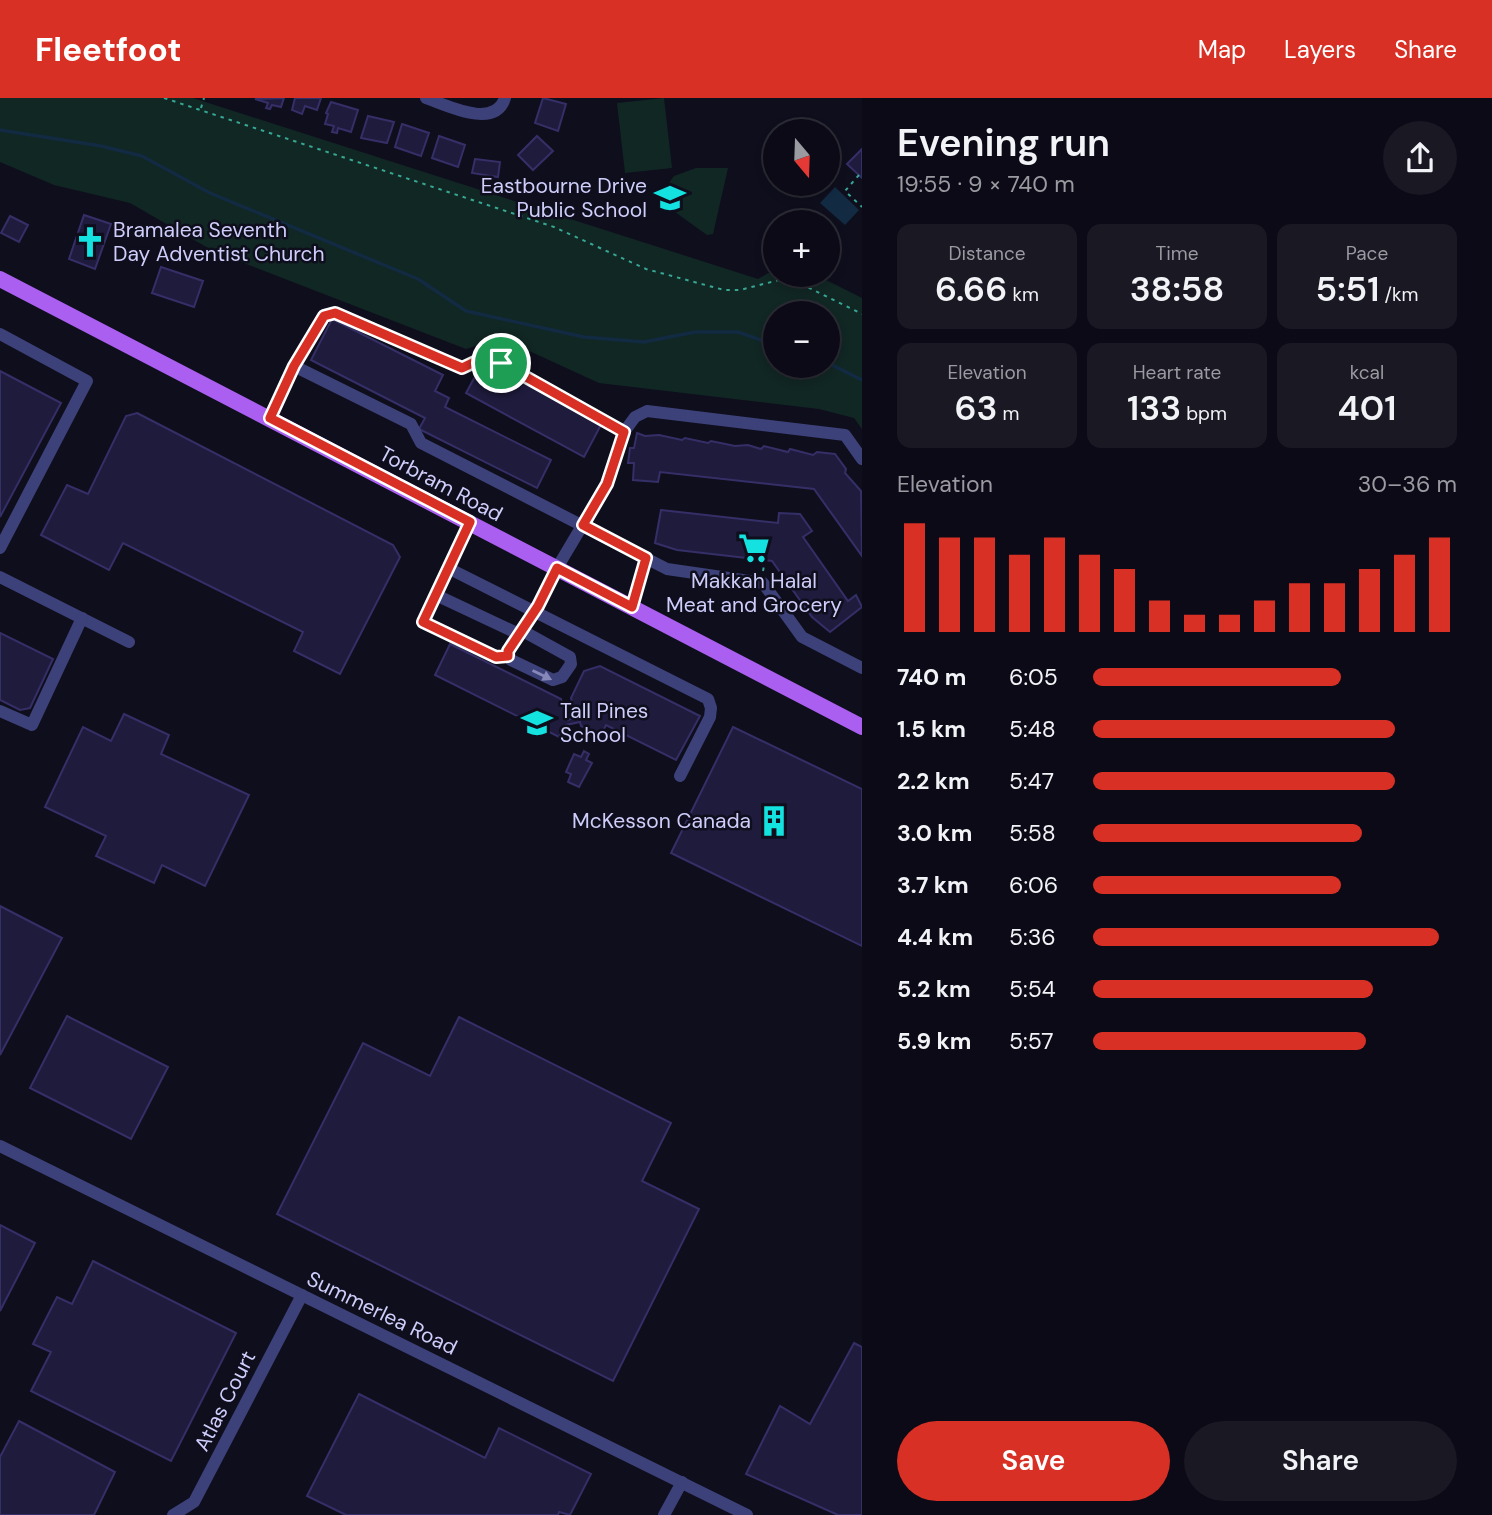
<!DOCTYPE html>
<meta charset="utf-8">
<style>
:root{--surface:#0b0a16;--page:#191823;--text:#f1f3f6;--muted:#9a9aa1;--line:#2b2b35;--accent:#d93025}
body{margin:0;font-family:"DM Sans",sans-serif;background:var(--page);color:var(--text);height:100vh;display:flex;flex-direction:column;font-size:26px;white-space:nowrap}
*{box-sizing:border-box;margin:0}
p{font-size:23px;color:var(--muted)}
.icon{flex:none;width:38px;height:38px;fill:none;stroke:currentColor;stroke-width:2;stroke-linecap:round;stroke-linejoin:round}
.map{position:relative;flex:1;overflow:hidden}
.drawer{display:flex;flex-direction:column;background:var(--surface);width:630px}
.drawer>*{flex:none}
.needle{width:46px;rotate:161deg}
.fabs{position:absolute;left:763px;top:21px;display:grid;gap:14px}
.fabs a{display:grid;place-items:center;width:77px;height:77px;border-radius:50%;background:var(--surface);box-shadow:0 4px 10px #0003,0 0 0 2px var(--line);font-size:35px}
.pin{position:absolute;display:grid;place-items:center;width:60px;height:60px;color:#fff;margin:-30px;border:4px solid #fff;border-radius:50%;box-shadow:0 2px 7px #0007}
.round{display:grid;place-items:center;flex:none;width:74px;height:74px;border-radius:37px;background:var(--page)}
.headline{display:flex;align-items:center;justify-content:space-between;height:119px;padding:0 35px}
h1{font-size:38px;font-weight:600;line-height:52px}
.metrics{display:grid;grid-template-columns:repeat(3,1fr);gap:10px;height:119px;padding:7px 35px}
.metrics div{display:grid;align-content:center;border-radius:14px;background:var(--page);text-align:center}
.metrics b{font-size:35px;font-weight:600}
.metrics small{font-size:19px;font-weight:400}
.metrics p{font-size:19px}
.chart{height:196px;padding:14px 35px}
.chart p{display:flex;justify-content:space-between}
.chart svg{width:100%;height:126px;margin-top:7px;stroke:var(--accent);stroke-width:6}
.action{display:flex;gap:14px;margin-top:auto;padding:14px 35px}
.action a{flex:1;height:80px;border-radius:42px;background:var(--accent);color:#fff;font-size:28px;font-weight:600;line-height:80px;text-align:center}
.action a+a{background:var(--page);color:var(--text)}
ul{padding:0 35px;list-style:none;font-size:23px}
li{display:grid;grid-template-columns:112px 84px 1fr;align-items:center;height:52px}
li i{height:18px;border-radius:9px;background:var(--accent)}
header{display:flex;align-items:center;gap:42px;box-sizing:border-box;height:98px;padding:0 35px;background:var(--accent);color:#fff}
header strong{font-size:33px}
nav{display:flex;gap:38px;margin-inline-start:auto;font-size:24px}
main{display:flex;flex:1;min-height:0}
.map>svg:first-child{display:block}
.green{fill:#112724;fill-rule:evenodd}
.water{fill:#122a42}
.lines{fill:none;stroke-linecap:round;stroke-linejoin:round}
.stream{stroke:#122a42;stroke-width:3.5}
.building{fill:#1f1b3d;stroke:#352f67;stroke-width:2}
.path{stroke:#37a694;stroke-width:2;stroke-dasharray:3.5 5;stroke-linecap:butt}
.minor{stroke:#3d4179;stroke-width:12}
.major{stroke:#ab5ff1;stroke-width:16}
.oneway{fill:#8688ba}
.route-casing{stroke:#fff;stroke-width:14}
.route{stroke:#d93025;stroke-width:9}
.labels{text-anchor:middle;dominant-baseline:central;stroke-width:5;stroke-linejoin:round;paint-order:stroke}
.poi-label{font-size:21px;fill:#cfcefb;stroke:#0f0e1d;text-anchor:end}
.street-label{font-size:21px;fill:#cfcefb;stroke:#0f0e1d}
</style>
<header>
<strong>Fleetfoot</strong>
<nav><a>Map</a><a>Layers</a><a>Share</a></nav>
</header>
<main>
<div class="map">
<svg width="862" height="1417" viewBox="0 0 862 1417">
<rect width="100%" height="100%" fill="#0f0e1d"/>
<g class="green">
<path d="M0,0h193l565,181 17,-10v6h41l46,23v131l-8,-11 -35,-9 -220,-26 -98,-45 -35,11 -251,-97 -85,-49 -76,-18 -54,-23zM828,215v53h-53v-53z"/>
<polygon points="664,0 672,70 625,75 617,5"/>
<polygon points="696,70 728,70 713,136 707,137 657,101 674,78"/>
</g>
<polygon class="water" points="835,89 859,112 845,127 820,105"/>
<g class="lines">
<g class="stream">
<polyline points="0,32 101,48 142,58 210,95 418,181 466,213 584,239 644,244 695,234 738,234 775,247"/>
<polyline points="828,265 862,282"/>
</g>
</g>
<g class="building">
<polygon points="284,0 281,9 272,7 270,11 266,10 268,5 255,1"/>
<polygon points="295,0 321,0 317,12 305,8 302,16 292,12"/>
<polygon points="543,0 566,6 558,33 535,25"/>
<polygon points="331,4 358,12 351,34 338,30 337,35 332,34 334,28 325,26 328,16 326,15"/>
<polygon points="368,18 394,24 387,45 361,40"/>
<polygon points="402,26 429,35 421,58 395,49"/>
<polygon points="439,38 465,47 458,69 432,60"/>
<polygon points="537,38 553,53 533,72 518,57"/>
<polygon points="862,51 862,80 847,66"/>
<polygon points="475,61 500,64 498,79 472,75"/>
<polygon points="84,117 111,126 95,171 69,161"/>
<polygon points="10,118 28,127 19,144 1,135"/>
<polygon points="161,169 203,183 194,209 152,195"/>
<polygon points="332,221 443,277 435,293 449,300 445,309 551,362 537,390 419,331 425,320 311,262"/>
<polygon points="484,262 602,325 584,359 466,295"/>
<polygon points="0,273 61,305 0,419"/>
<polygon points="137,315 393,447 400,459 340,576 294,553 303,534 123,445 109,472 41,437 67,387 88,396 126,318"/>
<polygon points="637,335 645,338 659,337 682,342 685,340 708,345 711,343 735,348 748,347 761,351 764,348 788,354 790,351 813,357 817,354 835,356 846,371 845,375 861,393 862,458 814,391 660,374 658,384 633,382 634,365 628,365 630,350 634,350"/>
<polygon points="661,412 778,425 779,415 800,416 812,433 803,439 848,503 856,497 862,509 830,534 812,519 772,463 677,452 655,445"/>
<polygon points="0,535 53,561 30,610 20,612 0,602"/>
<polygon points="450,546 561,601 568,622 576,619 571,600 584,573 600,568 700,618 676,662 606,627 601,637 581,628 580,624 566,627 559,639 435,577"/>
<polygon points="124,616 169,637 161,656 249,697 205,788 162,767 154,785 96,758 106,738 45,709 83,629 111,643"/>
<polygon points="733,629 862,691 862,848 671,755"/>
<polygon points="584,653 589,656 586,662 592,665 579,689 568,684 571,676 566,674 574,656 581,659"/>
<polygon points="0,808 62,840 0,957"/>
<polygon points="67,918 168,969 131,1041 30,990"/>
<polygon points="459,919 671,1025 642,1083 699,1111 613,1283 277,1116 363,945 430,978"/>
<polygon points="0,1127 35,1145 0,1213"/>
<polygon points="93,1163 236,1235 171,1363 31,1293 51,1254 33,1246 57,1199 72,1206"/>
<polygon points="854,1245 862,1249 862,1417 838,1417 746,1376 780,1308 810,1326"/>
<polygon points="359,1296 485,1360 499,1330 591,1376 570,1417 559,1414 558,1417 346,1417 307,1398"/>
<polygon points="19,1323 115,1374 94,1417 0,1417 0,1359"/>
</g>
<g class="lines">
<g class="path">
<polyline points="164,0 554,129 646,171 724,192 740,192 779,182 795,183 862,216"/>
<polyline points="201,10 204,0"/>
<polyline points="859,77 845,93 862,109"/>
<polyline points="763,473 765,463"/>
<polyline points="636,494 642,473"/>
</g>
<g class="minor">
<path d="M426,0c20,7 69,32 79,0"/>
<polyline points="0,236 87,283 0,450"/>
<polyline points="270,320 294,268"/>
<polyline points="624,334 501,265 485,259 462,270 335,215 324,217 294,268 411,326 421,345 667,471 763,485 802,539 862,570"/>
<polyline points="470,424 423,524 496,559 508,559"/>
<polyline points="448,470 708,601 711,610 710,619 680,678"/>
<polyline points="0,479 129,544"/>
<polyline points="436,497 519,536"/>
<polyline points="521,532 570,559 571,566 562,579 553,582 511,562 508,553 511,546 538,508 557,470 607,386 624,334 635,319 647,313 845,337 862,361"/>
<polyline points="0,613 32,627 82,520"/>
<polyline points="0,1048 747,1417"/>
<polyline points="173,1417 194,1404 302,1197"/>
<polyline points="664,1417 682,1384"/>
</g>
<polyline class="major" points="0,181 862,629"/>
</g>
<defs><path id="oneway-solid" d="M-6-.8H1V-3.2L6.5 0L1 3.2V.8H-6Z" transform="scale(1.75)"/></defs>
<use class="oneway" href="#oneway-solid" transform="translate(542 577) rotate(26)"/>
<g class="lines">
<defs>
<polygon id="route" points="335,215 462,270 485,259 501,265 624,334 607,386 583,427 646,460 632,509 557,470 538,508 508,553 508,558 496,559 423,524 470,424 270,320 294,268 324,218"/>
</defs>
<use href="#route" class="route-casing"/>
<use href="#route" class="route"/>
</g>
<defs>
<symbol id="school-bare" viewBox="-9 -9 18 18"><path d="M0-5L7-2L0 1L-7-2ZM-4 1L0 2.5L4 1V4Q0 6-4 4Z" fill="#13e2e1" stroke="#0f0e1d" stroke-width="2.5" paint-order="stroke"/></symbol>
<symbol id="church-bare" viewBox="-9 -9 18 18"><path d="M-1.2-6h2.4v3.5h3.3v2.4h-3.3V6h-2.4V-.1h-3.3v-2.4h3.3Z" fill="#13e2e1" stroke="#0f0e1d" stroke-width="2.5" paint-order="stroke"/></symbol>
<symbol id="supermarket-bare" viewBox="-9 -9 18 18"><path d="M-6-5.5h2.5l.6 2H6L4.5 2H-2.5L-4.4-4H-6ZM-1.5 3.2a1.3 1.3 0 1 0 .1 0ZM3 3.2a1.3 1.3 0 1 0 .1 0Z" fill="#13e2e1" stroke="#0f0e1d" stroke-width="2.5" paint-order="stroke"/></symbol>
<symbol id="building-bare" viewBox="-9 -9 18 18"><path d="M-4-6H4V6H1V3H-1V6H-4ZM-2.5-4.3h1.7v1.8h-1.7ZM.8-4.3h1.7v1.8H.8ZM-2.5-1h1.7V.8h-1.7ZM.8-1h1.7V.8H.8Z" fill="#13e2e1" stroke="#0f0e1d" stroke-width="2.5" paint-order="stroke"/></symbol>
</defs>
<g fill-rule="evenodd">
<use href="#school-bare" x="648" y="78" width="44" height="44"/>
<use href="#church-bare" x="68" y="122" width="44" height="44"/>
<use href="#supermarket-bare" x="732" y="428" width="44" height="44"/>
<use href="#school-bare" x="515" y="603" width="44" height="44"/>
<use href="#building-bare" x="752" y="701" width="44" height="44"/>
</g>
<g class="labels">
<g class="poi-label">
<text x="647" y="88">Eastbourne Drive<tspan x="647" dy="24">Public School</tspan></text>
<text x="113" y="132" text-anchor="start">Bramalea Seventh<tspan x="113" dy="24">Day Adventist Church</tspan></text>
<text x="754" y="483" text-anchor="middle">Makkah Halal<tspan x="754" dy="24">Meat and Grocery</tspan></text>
<text x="560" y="613" text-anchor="start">Tall Pines<tspan x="560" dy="24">School</tspan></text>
<text x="751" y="723">McKesson Canada</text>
</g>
<g class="street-label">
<text transform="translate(441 386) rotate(28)">Torbram Road</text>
<text transform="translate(382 1215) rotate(26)">Summerlea Road</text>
<text transform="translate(225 1303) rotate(-63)">Atlas Court</text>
</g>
</g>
</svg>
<div class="fabs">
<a><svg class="needle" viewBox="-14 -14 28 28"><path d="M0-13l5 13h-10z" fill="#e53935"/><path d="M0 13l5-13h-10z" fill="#9a9aa1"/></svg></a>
<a>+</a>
<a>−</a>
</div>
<div class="pin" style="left:501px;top:265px;background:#1e9e55"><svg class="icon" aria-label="arrive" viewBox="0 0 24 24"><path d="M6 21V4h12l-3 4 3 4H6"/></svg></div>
</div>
<section class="drawer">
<div class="headline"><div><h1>Evening run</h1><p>19:55 · 9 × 740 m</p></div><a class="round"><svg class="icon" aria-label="share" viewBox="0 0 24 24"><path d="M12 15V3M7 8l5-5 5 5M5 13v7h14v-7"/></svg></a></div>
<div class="metrics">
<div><p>Distance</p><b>6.66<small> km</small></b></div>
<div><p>Time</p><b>38:58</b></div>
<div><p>Pace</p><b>5:51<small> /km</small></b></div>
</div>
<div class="metrics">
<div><p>Elevation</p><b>63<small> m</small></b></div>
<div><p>Heart rate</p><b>133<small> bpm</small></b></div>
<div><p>kcal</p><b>401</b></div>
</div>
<div class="chart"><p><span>Elevation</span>30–36 m</p>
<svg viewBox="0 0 160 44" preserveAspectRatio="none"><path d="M5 44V6M15 44V11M25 44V11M35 44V17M45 44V11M55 44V17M65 44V22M75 44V33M85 44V38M95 44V38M105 44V33M115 44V27M125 44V27M135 44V22M145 44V17M155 44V11"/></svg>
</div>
<ul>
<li><b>740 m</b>6:05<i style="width:68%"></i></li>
<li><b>1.5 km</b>5:48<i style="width:83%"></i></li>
<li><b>2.2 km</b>5:47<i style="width:83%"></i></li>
<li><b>3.0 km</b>5:58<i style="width:74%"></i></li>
<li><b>3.7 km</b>6:06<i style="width:68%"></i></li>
<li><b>4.4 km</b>5:36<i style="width:95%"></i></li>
<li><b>5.2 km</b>5:54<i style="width:77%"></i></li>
<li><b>5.9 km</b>5:57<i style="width:75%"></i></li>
</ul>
<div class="action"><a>Save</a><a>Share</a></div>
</section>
</main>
